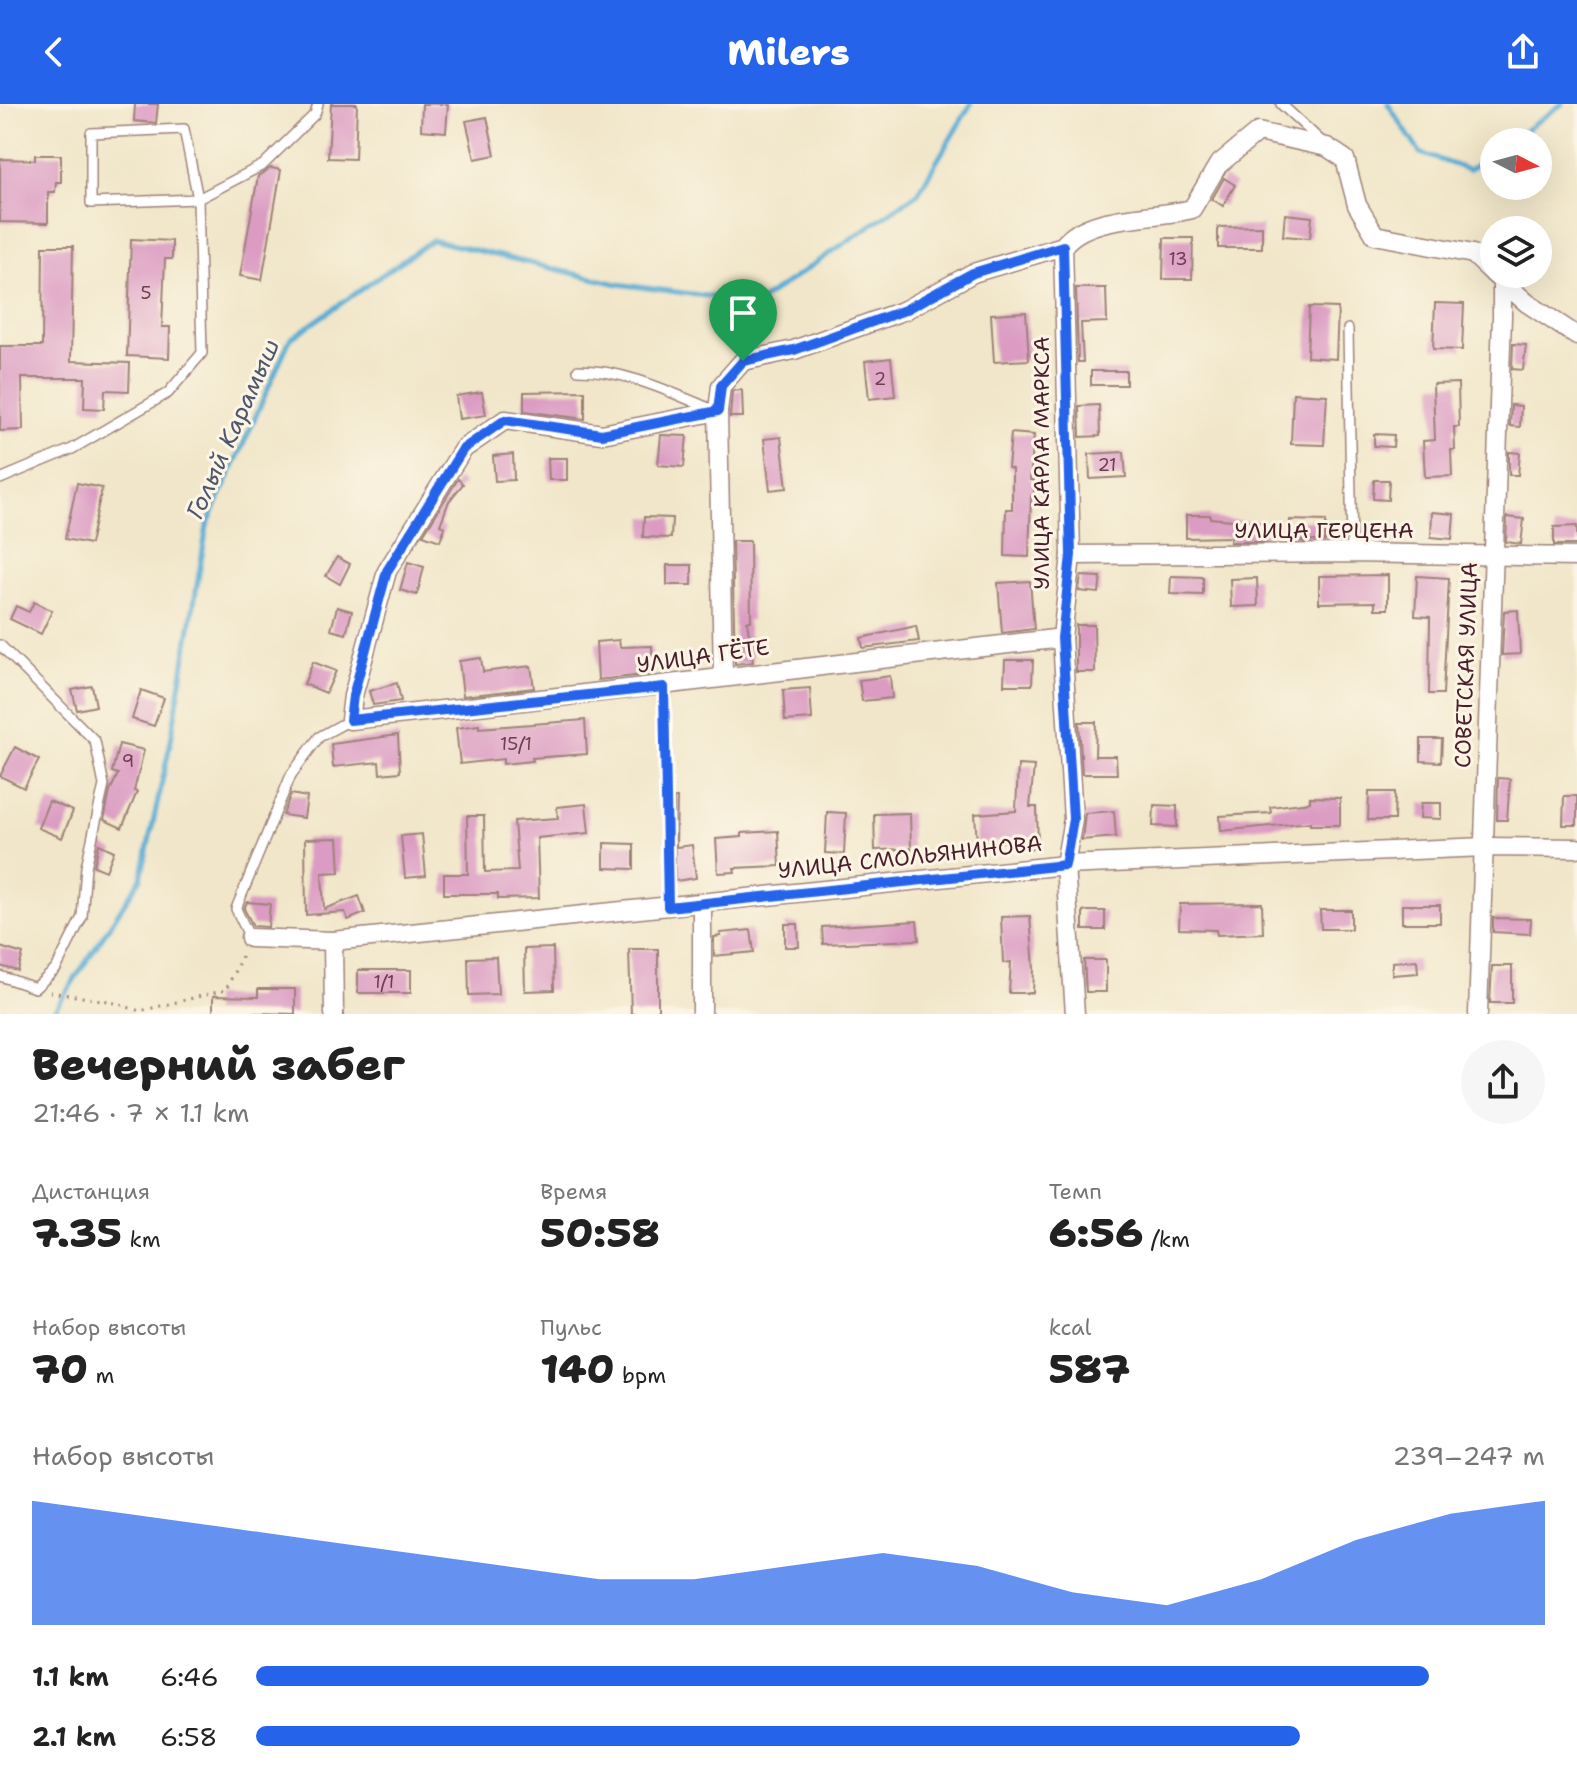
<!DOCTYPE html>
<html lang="ru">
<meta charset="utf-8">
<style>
:root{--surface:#fff;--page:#f6f6f6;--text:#222;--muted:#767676;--accent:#2563eb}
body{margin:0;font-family:"Shantell Sans",sans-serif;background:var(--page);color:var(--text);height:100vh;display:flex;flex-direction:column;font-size:30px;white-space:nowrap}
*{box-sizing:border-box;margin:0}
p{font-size:26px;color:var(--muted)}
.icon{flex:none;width:44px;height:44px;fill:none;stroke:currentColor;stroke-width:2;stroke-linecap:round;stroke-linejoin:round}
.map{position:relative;height:910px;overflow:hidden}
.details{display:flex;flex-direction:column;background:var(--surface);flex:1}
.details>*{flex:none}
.needle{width:52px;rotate:96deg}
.buttons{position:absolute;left:1480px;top:24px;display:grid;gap:16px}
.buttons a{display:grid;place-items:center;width:72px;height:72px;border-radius:50%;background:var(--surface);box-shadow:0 8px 32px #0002;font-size:40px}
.pin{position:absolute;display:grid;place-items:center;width:68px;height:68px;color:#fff;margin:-82px -34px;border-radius:50% 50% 50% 0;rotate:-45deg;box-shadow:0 0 8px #0007}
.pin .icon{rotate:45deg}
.round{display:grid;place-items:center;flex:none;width:84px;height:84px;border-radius:42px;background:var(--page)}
.head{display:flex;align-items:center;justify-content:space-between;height:136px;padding:0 32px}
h1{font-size:44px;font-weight:800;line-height:60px}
.metrics{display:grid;grid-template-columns:repeat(3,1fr);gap:12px;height:136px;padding:8px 32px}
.metrics div{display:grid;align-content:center}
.metrics b{font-size:40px;font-weight:800}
.metrics small{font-size:22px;font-weight:400}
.metrics p{font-size:22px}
.chart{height:224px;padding:16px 32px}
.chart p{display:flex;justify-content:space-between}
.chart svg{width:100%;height:144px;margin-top:8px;fill:var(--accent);opacity:.7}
ul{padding:0 32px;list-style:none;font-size:26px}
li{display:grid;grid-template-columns:128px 96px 1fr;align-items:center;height:60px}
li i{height:20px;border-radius:10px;background:var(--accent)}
header{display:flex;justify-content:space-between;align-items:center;height:104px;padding:0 32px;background:var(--accent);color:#fff;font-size:36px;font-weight:800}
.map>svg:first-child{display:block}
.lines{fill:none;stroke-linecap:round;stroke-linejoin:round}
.stream{stroke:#57acd3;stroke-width:5}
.building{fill:#db9bc3}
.lane-casing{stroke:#9e827a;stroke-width:12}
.street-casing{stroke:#9e827a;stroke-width:21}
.path{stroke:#9e827a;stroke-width:3;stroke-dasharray:2 6;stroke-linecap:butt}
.lane{stroke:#fff;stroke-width:9}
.street{stroke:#fff;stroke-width:18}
.route-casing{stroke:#fff;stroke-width:16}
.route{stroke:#2563eb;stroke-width:10}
.labels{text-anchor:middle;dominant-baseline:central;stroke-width:6;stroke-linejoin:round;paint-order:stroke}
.number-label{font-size:18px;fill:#6e3e51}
.street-label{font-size:22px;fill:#4a1f2b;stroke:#fcf5e5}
.water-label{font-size:24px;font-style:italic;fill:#4f576e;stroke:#fcf5e5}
</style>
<header><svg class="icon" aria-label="back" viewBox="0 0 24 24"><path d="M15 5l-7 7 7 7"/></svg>Milers<svg class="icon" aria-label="share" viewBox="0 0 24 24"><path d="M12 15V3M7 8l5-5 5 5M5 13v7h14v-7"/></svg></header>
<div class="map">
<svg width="1577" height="910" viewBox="0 0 1577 910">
<rect width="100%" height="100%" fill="#fcf5e5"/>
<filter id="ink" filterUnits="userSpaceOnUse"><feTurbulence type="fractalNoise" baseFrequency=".0125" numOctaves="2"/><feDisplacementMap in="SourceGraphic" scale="16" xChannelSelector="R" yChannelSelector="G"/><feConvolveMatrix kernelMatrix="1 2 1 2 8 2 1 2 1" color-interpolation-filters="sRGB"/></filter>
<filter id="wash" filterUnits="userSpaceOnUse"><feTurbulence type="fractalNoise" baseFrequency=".006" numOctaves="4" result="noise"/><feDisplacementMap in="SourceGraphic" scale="32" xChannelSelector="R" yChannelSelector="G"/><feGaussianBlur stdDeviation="1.8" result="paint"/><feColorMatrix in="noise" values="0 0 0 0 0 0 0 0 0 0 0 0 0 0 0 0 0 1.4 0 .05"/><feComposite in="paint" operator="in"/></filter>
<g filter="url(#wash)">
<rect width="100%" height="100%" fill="#f1e6c9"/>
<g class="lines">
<g class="stream">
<polyline points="1388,0 1420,49 1469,66 1494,48"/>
<polyline points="1509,38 1562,0"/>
<polyline points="52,910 141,774 171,636 207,422 290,235 432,136 618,180 757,199 918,89 971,0"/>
</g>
</g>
<g id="blocks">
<g class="building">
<polygon points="135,0 158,0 156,19 134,17"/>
<polygon points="331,0 357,0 355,55 328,54"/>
<polygon points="422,0 448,0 446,28 421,26"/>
<polygon points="487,13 495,51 475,55 466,17"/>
<polygon points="35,51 61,51 61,78 56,78 55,88 48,88 48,119 0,118 0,55 35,56"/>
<polygon points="271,64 281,66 262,176 240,172 258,72"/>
<polygon points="1224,74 1235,81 1223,102 1212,95"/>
<polygon points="1285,110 1312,113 1310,134 1283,132"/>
<polygon points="1262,122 1262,144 1218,144 1218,123"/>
<polygon points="1164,134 1193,134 1192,175 1163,175"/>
<polygon points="131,135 172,137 172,155 165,155 162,223 170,223 169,254 127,252"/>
<polygon points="43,142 73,142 71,257 130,259 129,287 105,286 104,305 84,304 85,274 22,274 23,326 0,327 0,242 42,242"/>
<polygon points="1076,184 1106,184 1107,218 1081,219 1083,258 1078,258"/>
<polygon points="1435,199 1464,200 1462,246 1433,245"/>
<polygon points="1309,203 1338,204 1336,255 1307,253"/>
<polygon points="1026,208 1029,256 994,258 991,210"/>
<polygon points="1513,240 1526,241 1523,266 1512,265"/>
<polygon points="891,254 895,292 869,295 865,257"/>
<rect x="1091" y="267" width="35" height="14"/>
<polygon points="1458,279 1459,323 1454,323 1455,346 1451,346 1452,372 1425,373 1423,337 1435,336 1433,280"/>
<polygon points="742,286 743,313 730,313 732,287"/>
<polygon points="585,287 585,315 524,307 524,288"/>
<polygon points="482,288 486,311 459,315 456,292"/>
<polygon points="1293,289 1327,291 1324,341 1291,340"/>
<polygon points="1099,301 1100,332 1080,333 1079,302"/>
<polygon points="1511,301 1521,302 1520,323 1510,322"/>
<polygon points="1011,329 1034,331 1030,376 1034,376 1034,391 1031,392 1029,453 1005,452 1006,405 1012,405 1012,365 1008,364"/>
<polygon points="1374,330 1394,331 1393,343 1374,342"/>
<polygon points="661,331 687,332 684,363 658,361"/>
<polygon points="781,333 787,384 770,386 764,335"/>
<polygon points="1124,348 1126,373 1090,375 1089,350"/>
<polygon points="1509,348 1520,349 1518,371 1509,371"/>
<polygon points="513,350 514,376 495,377 493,352"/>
<polygon points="548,354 567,354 567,376 549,376"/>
<polygon points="458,375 463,380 449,397 440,421 445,423 440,437 423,431"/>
<polygon points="1374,376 1389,376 1388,396 1373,395"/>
<polygon points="77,379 102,384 90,440 65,435"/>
<polygon points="1432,408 1454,410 1452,435 1431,433"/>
<polygon points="1186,411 1210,411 1210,414 1266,419 1265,438 1230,438 1231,433 1186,434"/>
<polygon points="644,413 672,414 671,434 643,433"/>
<polygon points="1507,413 1524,415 1521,440 1506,438"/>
<polygon points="1290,416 1326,417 1325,437 1289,437"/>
<polygon points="1577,422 1577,441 1554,441 1554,423"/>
<polygon points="732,437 750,437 751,517 747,517 753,558 735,560"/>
<polygon points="337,453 350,460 340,480 326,472"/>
<polygon points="408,458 424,463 417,491 400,486"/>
<rect x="667" y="461" width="25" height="20"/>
<polygon points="1388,471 1388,505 1375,505 1375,498 1319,499 1319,472"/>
<polygon points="1081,472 1101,473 1099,489 1079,487"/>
<polygon points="1171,472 1203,473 1203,491 1170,490"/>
<polygon points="1417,472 1449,474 1443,590 1429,590 1430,513 1415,512"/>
<polygon points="1257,474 1258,502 1231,503 1230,475"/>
<polygon points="1030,477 1034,525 1002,529 998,479"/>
<polygon points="34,498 52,507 41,530 10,515 16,502 29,508"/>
<polygon points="337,503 352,507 346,530 331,526"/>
<polygon points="1518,506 1520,550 1502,551 1504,507"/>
<polygon points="1076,521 1094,521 1095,568 1076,568"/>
<polygon points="916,522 919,537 863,544 861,534"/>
<polygon points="619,536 620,543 652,542 653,570 598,576 596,538"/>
<polygon points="481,554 483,568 531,562 534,584 463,592 459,557"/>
<polygon points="1005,556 1033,556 1032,581 1004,581"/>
<polygon points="313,558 336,567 326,589 304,580"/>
<polygon points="890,572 892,594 862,597 859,576"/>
<polygon points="397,579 401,597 373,601 369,587"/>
<polygon points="92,582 96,602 77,606 72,586"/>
<polygon points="810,584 812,615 785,617 783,586"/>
<polygon points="141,586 164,594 154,622 132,615"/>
<polygon points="585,616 587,650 532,654 533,657 503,660 503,655 460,660 456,624 479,621 479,624"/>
<polygon points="1079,618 1096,618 1095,652 1116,652 1117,670 1082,670"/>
<polygon points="398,631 400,668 380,670 379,658 333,663 331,640"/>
<polygon points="1421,635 1442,635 1441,658 1421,657"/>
<polygon points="119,640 144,646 134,687 137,688 122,724 104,716 110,687 118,670 112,668"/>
<polygon points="15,643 39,656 24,684 0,672"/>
<polygon points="1018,661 1034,662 1030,703 1037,703 1038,744 1016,745 1016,737 977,739 975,710 1016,707"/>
<polygon points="1498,674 1510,675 1507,716 1497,716"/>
<polygon points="1369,688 1395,688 1394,716 1368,716"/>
<polygon points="291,690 307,693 304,714 283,711"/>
<polygon points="1564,692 1577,692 1577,721 1563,721"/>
<polygon points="1310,693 1340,694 1340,721 1310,721 1310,718 1221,727 1220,712 1271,709 1270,703 1310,698"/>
<polygon points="674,694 677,694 676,743 692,741 696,774 675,777"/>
<polygon points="49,697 73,707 62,734 38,724"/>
<polygon points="1421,699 1441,699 1441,715 1420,714"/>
<polygon points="586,700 589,729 537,734 539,794 498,795 498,790 444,790 444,770 468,770 467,712 484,712 485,768 518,767 514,717 558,714 557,703"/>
<polygon points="1154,701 1177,702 1177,723 1153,722"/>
<polygon points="1114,707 1116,733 1082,736 1085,709"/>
<polygon points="827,708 846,709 844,750 825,749"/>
<polygon points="910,709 911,745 875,746 874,710"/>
<polygon points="778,727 780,762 734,764 735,768 718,769 716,735 742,733 742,729"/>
<polygon points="422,730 426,772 405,774 401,732"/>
<polygon points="338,734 340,768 322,769 324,805 359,792 365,809 348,816 345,808 306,811 305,735"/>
<polygon points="604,739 634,740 634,765 604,764"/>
<polygon points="99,740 114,747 106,767 94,762"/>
<polygon points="247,798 270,800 268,823 253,822 244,805"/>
<polygon points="1262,799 1263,829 1217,831 1216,826 1179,825 1180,800"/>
<rect x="1402" y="801" width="38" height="18"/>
<polygon points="1320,806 1351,806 1351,825 1321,825"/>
<rect x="1083" y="807" width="22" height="19"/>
<polygon points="1030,812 1034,865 1033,889 1009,889 1011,858 1003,859 1001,813"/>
<polygon points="1493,814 1531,815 1530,830 1493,828"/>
<polygon points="917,817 919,836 823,840 822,823"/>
<polygon points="785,820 798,820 799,843 785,843"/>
<polygon points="751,826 754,848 714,852 714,833 721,832 720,829"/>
<polygon points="0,843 23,850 18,867 0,862"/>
<polygon points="553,844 554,886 525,887 524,845"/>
<polygon points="629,845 658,845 658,910 631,910"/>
<polygon points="496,853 498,890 469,891 468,854"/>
<polygon points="1084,856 1106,856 1106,888 1086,888"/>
<polygon points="1417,856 1418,869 1392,871 1392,858"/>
<polygon points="1492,862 1512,862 1512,899 1490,899"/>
<rect x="358" y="866" width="53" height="23"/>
<polygon points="258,885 295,885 295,910 213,908 213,892 258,893"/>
</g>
</g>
</g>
<g filter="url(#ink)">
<use href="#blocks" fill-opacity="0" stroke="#9e827a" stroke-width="2"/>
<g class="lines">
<defs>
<g id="lane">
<polyline points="1281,0 1322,38"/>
<polygon points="184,25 198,95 91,99 91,29"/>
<polyline points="1348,225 1352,449"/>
<path d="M578,266c47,0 90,21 133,39"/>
<polyline points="0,375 72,345 168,289 202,249 198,95 263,61 315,10 318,0"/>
<polyline points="0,541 95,637 104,681 86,763 82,813 56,865 35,884 0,872"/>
<polyline points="664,583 668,803"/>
<polyline points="250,834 236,805 291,671 319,633 350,616"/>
</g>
<g id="street">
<polyline points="1063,142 1071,451 1062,534 1073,715 1065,761 1075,910"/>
<polyline points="1502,177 1527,199 1577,232"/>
<path d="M718,307l-116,23 -97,-14 -42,29 -76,122 -34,125 -3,24c238,-25 475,-55 712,-82"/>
<polyline points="1071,451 1352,449 1577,453"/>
<path d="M723,573l-5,-266 3,-25 22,-25 51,-11 111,-40 68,-37 90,-27c25,-33 90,-27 129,-37l26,-44 40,-33 69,15 18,12 12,46 18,30 98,19 21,20"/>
<polyline points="702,800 702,910"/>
<polyline points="250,834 333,837 1065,761 1485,743 1577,744"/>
<polyline points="333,837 334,910"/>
<polyline points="1478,910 1502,213 1502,177 1494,170"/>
</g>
</defs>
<use href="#lane" class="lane-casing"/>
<use href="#street" class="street-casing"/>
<polyline class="path" points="50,888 108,897 140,907 226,886 243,849"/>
<use href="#lane" class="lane"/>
<use href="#street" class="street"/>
</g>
</g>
<g class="lines" filter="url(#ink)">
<defs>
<polygon id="route" points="1063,142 1071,451 1062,534 1073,715 1065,761 668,803 664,583 350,616 353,592 387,467 463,345 505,316 602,330 718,307 721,282 743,257 794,246 905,206 973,169"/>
</defs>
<use href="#route" class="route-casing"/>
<use href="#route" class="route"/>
</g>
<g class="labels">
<g class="number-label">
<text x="1178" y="155">13</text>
<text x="146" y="189">5</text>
<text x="880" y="275">2</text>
<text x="1107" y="361">21</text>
<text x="516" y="640">15/1</text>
<text x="128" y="657">9</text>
<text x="384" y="878">1/1</text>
</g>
<g class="street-label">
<text transform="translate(1041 359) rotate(-90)">УЛИЦА КАРЛА МАРКСА</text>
<text x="1324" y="426">УЛИЦА ГЕРЦЕНА</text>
<text transform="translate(703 552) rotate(-8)">УЛИЦА ГЁТЕ</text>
<text transform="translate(1466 561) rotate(-88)">СОВЕТСКАЯ УЛИЦА</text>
<text transform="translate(910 753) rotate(-6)">УЛИЦА СМОЛЬЯНИНОВА</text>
</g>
<g class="water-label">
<text transform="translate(233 325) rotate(-66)">Голый Карамыш</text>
</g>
</g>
</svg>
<div class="buttons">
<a><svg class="needle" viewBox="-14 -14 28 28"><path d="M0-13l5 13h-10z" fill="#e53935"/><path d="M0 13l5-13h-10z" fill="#767676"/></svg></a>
<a><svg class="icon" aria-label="layers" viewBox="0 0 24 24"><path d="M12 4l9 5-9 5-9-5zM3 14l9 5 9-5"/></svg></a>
</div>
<div class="pin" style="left:743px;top:257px;background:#1e9e55"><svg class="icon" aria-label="arrive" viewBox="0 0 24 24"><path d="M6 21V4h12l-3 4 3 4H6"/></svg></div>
</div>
<section class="details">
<div class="head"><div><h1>Вечерний забег</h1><p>21:46 · 7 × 1.1 km</p></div><a class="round"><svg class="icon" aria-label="share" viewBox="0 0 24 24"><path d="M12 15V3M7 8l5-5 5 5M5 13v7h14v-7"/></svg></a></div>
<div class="metrics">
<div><p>Дистанция</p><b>7.35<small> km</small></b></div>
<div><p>Время</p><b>50:58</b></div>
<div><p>Темп</p><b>6:56<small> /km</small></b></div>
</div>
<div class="metrics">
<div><p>Набор высоты</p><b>70<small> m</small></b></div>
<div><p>Пульс</p><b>140<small> bpm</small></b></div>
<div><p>kcal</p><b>587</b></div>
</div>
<div class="chart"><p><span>Набор высоты</span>239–247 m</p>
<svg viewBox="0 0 160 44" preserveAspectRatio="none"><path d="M0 44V6L10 10L20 14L30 18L40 22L50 26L60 30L70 30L80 26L90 22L100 26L110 34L120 38L130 30L140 18L150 10L160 6V44z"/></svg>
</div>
<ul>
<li><b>1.1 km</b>6:46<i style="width:91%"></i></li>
<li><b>2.1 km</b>6:58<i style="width:81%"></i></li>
</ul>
</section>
